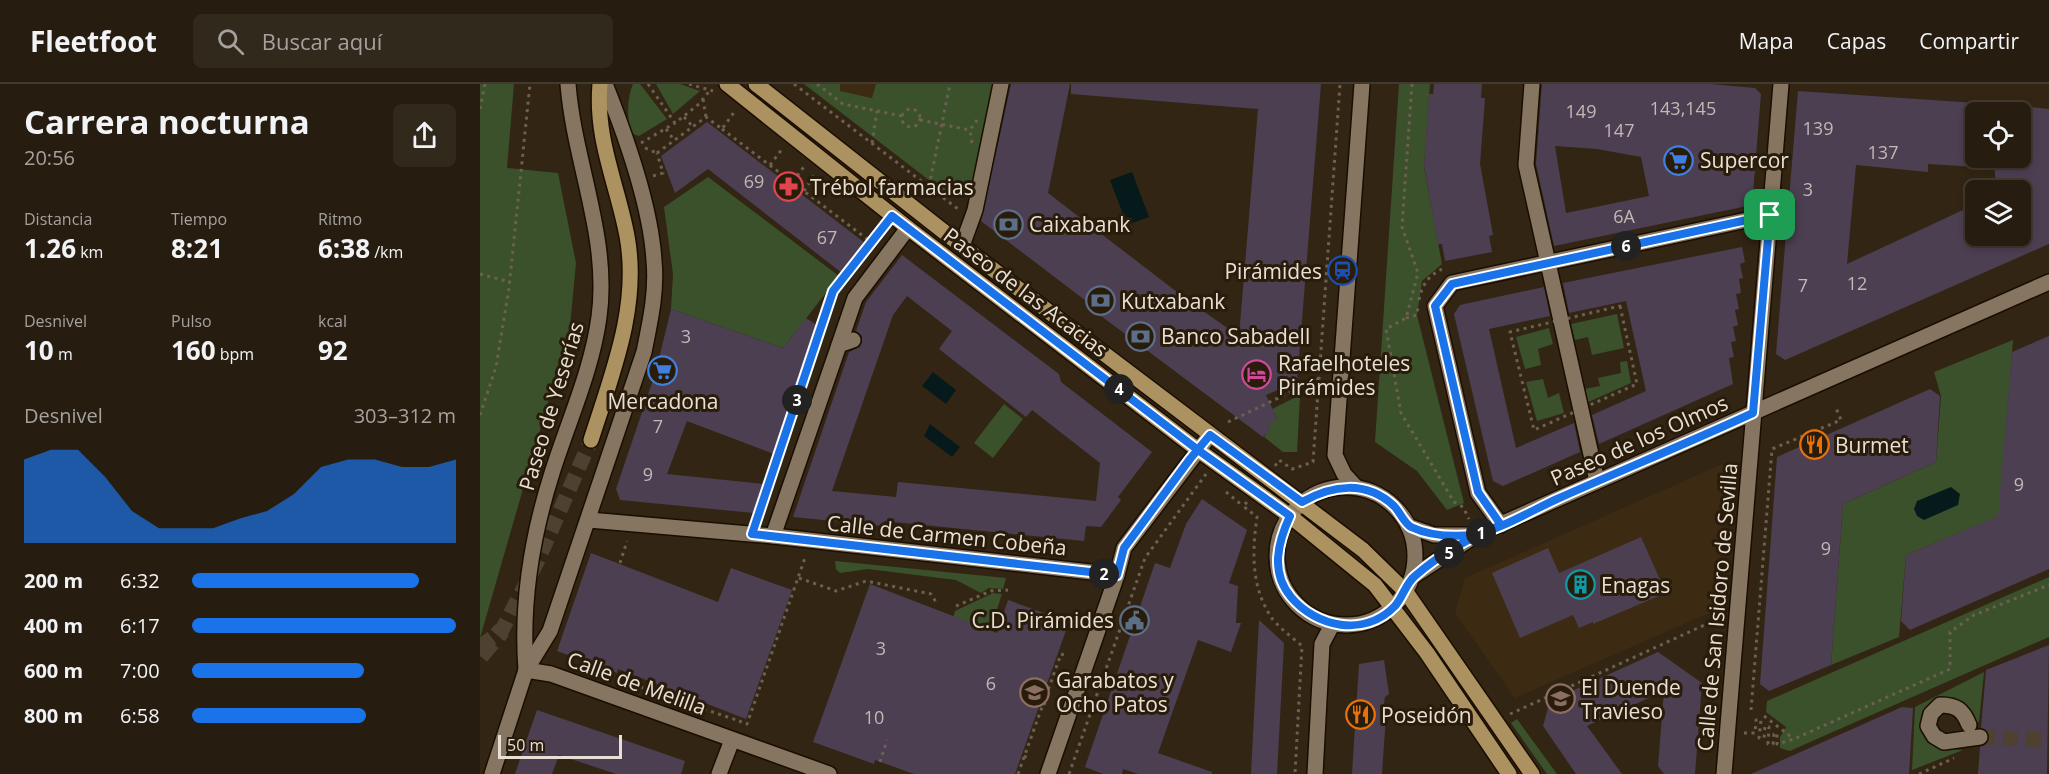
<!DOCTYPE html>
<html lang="es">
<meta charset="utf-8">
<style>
:root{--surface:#261c0f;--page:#32291d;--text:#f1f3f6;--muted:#a4a19e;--line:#423a2f;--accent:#1a73e8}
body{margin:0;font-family:"Open Sans",sans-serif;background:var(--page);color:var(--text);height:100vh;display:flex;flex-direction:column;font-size:22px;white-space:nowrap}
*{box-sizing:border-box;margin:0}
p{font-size:20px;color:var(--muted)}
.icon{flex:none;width:33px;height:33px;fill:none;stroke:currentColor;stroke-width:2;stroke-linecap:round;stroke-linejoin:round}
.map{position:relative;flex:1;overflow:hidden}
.drawer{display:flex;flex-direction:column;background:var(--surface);width:480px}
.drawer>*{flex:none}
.controls{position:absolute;left:1485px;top:18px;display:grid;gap:12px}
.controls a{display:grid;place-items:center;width:66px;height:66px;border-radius:9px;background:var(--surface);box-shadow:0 3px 9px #0003,0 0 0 2px var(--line);font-size:30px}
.scale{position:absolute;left:18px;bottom:15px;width:124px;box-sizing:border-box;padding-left:6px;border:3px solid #e9e0d5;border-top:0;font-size:16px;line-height:21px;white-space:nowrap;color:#e9e0d5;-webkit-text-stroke:4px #291c0a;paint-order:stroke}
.pin{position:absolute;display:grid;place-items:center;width:51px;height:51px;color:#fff;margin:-26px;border-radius:12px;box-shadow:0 3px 9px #0006}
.km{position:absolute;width:30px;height:30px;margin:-15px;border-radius:50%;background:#222;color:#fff;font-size:16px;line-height:30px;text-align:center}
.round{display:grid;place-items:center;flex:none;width:63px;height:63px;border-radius:9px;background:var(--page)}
.summary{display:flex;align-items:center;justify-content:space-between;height:102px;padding:0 24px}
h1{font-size:33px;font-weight:700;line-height:45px}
.figures{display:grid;grid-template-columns:repeat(3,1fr);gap:9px;height:102px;padding:6px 24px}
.figures div{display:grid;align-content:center}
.figures b{font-size:26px;font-weight:700}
.figures small{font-size:16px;font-weight:400}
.figures p{font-size:16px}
.chart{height:168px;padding:12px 24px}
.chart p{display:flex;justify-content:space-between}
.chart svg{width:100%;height:108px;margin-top:6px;fill:var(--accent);opacity:.7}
ul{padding:0 24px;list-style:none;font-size:20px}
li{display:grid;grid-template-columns:96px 72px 1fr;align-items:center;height:45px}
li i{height:15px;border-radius:8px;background:var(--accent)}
header{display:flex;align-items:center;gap:36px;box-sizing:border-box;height:84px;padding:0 30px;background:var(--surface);border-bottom:2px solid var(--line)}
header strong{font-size:28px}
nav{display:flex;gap:33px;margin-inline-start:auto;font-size:21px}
.search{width:420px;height:54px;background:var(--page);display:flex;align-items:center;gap:15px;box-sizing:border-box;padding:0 21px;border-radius:9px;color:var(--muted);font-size:22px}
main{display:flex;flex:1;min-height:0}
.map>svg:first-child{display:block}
.built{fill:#3c2a12}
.green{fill:#3a512b}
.water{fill:#061a1c}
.building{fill:#4c3f52;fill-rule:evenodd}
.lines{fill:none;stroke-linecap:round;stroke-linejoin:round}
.minor-tunnel{stroke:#4e4131;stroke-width:15;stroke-dasharray:15 8;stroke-linecap:butt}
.major-tunnel{stroke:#4e4131;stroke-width:15;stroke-dasharray:15 8;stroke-linecap:butt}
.highway-tunnel{stroke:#4e4131;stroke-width:18;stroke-dasharray:18 9;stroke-linecap:butt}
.minor-casing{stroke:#1a0e01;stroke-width:18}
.major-casing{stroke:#1a0e01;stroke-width:18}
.path{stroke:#6c6051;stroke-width:3;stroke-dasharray:3 4.5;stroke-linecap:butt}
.minor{stroke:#857561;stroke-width:15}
.major{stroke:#ac9161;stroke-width:15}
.route-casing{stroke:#fff;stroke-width:12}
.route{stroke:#1a73e8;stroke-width:8}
.labels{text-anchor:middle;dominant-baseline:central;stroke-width:6;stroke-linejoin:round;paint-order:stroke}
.number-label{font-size:18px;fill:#c2b8b4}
.poi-label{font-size:21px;fill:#e9e0d5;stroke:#291c0a;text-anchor:start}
.street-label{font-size:21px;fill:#e9e0d5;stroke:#291c0a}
</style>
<header>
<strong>Fleetfoot</strong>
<div class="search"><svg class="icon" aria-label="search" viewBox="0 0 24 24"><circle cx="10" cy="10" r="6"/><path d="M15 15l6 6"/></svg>Buscar aquí</div>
<nav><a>Mapa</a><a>Capas</a><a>Compartir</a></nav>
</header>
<main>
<section class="drawer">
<div class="summary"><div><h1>Carrera nocturna</h1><p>20:56</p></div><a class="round"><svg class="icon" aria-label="share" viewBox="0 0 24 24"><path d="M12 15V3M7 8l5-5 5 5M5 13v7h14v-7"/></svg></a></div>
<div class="figures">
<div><p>Distancia</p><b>1.26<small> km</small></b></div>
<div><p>Tiempo</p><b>8:21</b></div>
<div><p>Ritmo</p><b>6:38<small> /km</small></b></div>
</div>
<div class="figures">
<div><p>Desnivel</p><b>10<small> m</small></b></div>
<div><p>Pulso</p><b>160<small> bpm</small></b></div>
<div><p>kcal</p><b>92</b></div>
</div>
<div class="chart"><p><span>Desnivel</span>303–312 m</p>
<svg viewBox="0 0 160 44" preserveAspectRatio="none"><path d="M0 44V10L10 6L20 6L30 17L40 31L50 38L60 38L70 38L80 34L90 31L100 24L110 13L120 10L130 10L140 13L150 13L160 10V44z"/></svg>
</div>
<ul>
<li><b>200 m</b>6:32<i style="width:86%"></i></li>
<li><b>400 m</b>6:17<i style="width:100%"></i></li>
<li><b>600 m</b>7:00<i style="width:65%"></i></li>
<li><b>800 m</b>6:58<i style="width:66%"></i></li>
</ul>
</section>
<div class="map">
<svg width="1569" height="690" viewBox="0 0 1569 690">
<rect width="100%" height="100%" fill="#332514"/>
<g class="built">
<polygon points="360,0 396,0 393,14 359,7"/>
<polygon points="1247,378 1238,525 1035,614 975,529 985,494"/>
</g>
<g class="green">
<polygon points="0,0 34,0 27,84 78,89 96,179 90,242 0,554"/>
<path d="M153,0h7l27,35 -28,17 -9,-3c-2,-17 -4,-32 3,-49z"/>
<polygon points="176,0 200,0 220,7 193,30"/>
<polygon points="324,0 360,0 360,7 392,14 396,0 517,0 495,108 471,113"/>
<polygon points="919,0 950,0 944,83 962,180 942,197 937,231 984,419 967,426 937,387 895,358"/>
<polygon points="228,93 359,192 303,264 191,225 193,190 184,123"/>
<polygon points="1137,230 1144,264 1112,271 1108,253 1095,256 1091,240"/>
<polygon points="1069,244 1073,260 1058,265 1061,281 1045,285 1036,253"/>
<polygon points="1533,256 1519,432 1426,471 1419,553 1351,581 1363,420 1456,378 1461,312 1454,288"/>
<polygon points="1147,277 1151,299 1106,319 1104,305 1120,302 1118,294 1141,289 1140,278"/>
<polygon points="1063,295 1068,314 1079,309 1084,329 1057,337 1046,298"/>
<polygon points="820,311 817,368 803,368 784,353 790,344 783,340 797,335 792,325"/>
<polygon points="524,320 543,335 513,374 494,359"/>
<polygon points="355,477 526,494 523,505 509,504 501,509 476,496 388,485 360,489 356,485"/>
<polygon points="1569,493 1569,553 1321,662 1310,667 1300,664 1300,653 1306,643 1286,628 1287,617"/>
<polygon points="513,509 522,510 510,547 473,534 475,527"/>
<polygon points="1504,588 1499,638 1494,639 1489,626 1445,630 1467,665 1483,666 1432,686 1435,623"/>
<polygon points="1037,635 1077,690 1067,690 1031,639"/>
</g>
<g class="water">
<polygon points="652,88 669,133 647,141 630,96"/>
<polygon points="453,288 476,306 466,320 442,302"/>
<polygon points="450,340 480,363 472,373 444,352"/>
<polygon points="1471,403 1480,410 1478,421 1444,436 1437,432 1434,425 1437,417"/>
</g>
<g class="building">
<polygon points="531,0 590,0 568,109 710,218 759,252 778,25 591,10 591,0 841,0 817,298 786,311 797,335 791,338 789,347 783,353 613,226 608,222 610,220 501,137"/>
<polygon points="954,0 1002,0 1001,14 1005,14 1000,80 1013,151 1009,152 1012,168 965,177 962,160 958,160 944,82 949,10 953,10"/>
<path d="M1062,0h169l44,4 6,6 -9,111 -198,41 -18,-82zM1075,62l42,3 44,8 8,39 -83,17z"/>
<polygon points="1318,7 1496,19 1496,83 1448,80 1448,88 1376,81 1367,180 1496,120 1496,152 1540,152 1540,106 1516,106 1514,74 1540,74 1540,22 1569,25 1569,160 1305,276 1296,270"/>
<polygon points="227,38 385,159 362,189 228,85 195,109 181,72"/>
<polygon points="1262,163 1265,178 1260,180 1263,194 1259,195 1261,209 1256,210 1259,225 1255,226 1258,241 1253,243 1256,257 1251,258 1254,273 1249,274 1253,300 1119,360 1112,331 1166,307 1146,217 1089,229 1083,199"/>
<path d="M422,171l157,119 2,8 91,70 -34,45 3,3 -20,27 -15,-1 -2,15 -200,-20 -1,5 -90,-9 56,-165 11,-5 2,-5v-6l-6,-5 10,-29zM427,212l45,35 -13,18 87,68 6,-7 68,53 -4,38 -198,-19 -2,15 -64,-6 61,-176z"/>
<polygon points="1064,203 1070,232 1009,245 1036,364 1094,339 1100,368 1023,402 1013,397 974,230 980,221"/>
<polygon points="191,225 303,264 326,234 338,242 294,370 207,337 187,390 284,400 274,429 140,416 136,405 176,287"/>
<polygon points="1569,252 1569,485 1430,546 1421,537 1426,471 1518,432 1532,268"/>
<polygon points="1450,305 1460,312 1456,378 1363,420 1351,581 1289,607 1280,600 1297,373"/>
<polygon points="722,415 767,446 749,499 758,502 756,539 761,539 751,568 718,556 678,669 732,688 732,690 658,690 643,685 642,690 623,690 605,683 675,479 690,484 706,440"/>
<polygon points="1161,453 1186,509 1113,540 1113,538 1099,544 1093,531 1040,554 1012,489 1068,464 1079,489"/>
<polygon points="111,469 238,518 251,484 312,506 266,635 138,585 137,589 77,567"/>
<polygon points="390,500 517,549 528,516 589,538 535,690 434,690 395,676 394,680 333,658"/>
<polygon points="779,536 804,559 797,690 771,690"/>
<polygon points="1569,561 1567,690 1498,690 1500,663 1506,660 1510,652 1507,647 1501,644 1506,586"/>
<polygon points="1178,568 1222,599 1215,690 1184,690 1178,682 1184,607 1107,642 1142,690 1096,690 1063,642 1070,617"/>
<polygon points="904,576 909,610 905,613 903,626 906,631 902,690 872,690 879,580"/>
<polygon points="1422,623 1433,624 1429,690 1271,690"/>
<polygon points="57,626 205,677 201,690 136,690 79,671 72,690 35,690"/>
</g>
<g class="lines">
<polyline class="minor-tunnel" points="1500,653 1569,656"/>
<polyline class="major-tunnel" points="0,563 22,546 58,476 111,356"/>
<polyline class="highway-tunnel" points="0,572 22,546"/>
<defs>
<g id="minor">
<polyline points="1052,0 1046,81 1117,397"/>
<polyline points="482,162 495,126 521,0"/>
<polyline points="359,261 375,214 428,144"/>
<polyline points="876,403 864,390 855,371 882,0"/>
<circle cx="866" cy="472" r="69"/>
<polyline points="109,436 293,452 637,491"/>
<polyline points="1021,441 998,409 955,222 972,199 1290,131"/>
<polyline points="928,442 954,451 996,451"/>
<polyline points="293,452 359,261 373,256"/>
<polyline points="932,493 996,451 1569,198"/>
<path d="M46,586c-5,-66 6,-134 26,-197 16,-51 40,-103 47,-156 11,-79 -25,-155 -31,-233"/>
<polyline points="46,586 71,590 349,690"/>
<path d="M1489,641c-6,-15 -12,-20 -29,-20l-9,9 -3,12 6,10 10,6 36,-5"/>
<path d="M12,690l34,-104 24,-39 94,-279c6,-30 13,-60 10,-91 -3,-53 -29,-127 -49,-177"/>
<polyline points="239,690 252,656"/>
<polyline points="568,690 637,491 644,464 730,351"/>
<polyline points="835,690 842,560 852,541"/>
<polyline points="1244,690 1301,0"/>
</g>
<g id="major">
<polyline points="247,0 428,144 718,366 810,432 895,501 947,569 1029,690"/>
<polyline points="276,0 482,162 883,466 926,508 1052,690"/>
<path d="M111,356c21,-66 49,-134 36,-204 -10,-53 -32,-97 -27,-152"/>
</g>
</defs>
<use href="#minor" class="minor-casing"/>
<use href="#major" class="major-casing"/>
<g class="path">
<polyline points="168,0 195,39 219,20 231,5"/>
<polyline points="209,0 233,7"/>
<polyline points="314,0 478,125"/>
<polyline points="337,0 363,20 422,32"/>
<polyline points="932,0 922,143 938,189 926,234 906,245 921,329 974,418 983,423 989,435"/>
<polyline points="223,15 226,33"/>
<circle cx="431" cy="34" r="9"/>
<polyline points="0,25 5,0"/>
<polyline points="204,33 213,43"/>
<polyline points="440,36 490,46"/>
<polyline points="186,45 194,56"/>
<polyline points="242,45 391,158"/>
<polyline points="161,59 195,39"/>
<polyline points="392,59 397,27"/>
<polyline points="492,59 490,46 499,33"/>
<polyline points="165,64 177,69"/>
<polyline points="177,69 226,33 242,45 255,27"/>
<polyline points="290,81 303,64"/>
<polyline points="173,92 183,89 177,69"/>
<polyline points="313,98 325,81"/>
<polyline points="449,102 470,0"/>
<polyline points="324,107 335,90"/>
<polyline points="0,190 30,198"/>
<path d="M939,216c3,-15 9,-24 23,-31"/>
<polygon points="1140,222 1157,300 1054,346 1030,248"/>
<polyline points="926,234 937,231 938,223"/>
<polyline points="0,331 16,283 29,204 50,0"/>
<polyline points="748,338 840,294"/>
<polyline points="795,382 799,376 812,385 833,378 860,0"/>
<polyline points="746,408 763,422"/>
<path d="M767,418l-4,4 14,11c-5,35 -6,69 14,100 7,10 21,20 31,29l-7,128"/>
<polyline points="276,436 353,207 404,142"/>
<polyline points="140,479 147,457"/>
<polyline points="319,494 356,507 386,497 451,510 456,518"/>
<polyline points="476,522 511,507 528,506"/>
<polyline points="146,598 259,637"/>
<polyline points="563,619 569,622"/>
<polyline points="1271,626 1292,365 1361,336 1356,324"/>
<polyline points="1030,630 1242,533"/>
<polyline points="1284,632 1314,655"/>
<polyline points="259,637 267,640 326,471"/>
<polyline points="1264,649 1275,649 1276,636 1281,636 1279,654 1284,654 1285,642 1289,643 1288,660 1293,660 1294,650 1297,649 1297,660 1314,655 1470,585 1470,548 1494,531 1569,501"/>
<polyline points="544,672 550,675"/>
<polyline points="400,678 407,656"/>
<polyline points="538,690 581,570 588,572"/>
<polyline points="589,690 665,474 726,390"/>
<polyline points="1439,690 1474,674"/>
</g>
<use href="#minor" class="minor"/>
<use href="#major" class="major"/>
</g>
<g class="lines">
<defs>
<path id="route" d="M1290,131l-17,198c-65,30 -131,57 -196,86 -20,9 -64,34 -84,36 -21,2 -43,1 -62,-8 -7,-4 -11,-15 -17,-21 -28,-26 -62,-21 -92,-4l-92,-67 -20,24 -66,89 -7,27 -365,-41 81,-243 59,-75 306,234 92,66c-12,26 -20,56 1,81 25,30 73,41 104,9 8,-9 11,-23 20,-30 24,-21 56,-39 86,-51l-23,-33 -43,-186 17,-22 318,-69"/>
</defs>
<use href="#route" class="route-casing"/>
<use href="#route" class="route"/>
</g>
<defs>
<symbol id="supermarket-ring" viewBox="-11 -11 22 22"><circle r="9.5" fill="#291c0a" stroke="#3f7fe0" stroke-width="1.5"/><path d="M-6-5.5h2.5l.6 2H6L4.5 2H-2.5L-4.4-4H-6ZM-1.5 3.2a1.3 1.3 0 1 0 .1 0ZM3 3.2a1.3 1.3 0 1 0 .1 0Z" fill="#3f7fe0"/></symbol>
<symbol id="pharmacy-ring" viewBox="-11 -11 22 22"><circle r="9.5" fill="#291c0a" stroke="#e0444e" stroke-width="1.5"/><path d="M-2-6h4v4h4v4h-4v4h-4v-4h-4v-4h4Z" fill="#e0444e"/></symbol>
<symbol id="bank-ring" viewBox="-11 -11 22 22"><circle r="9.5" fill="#291c0a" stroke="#5c6f8a" stroke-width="1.5"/><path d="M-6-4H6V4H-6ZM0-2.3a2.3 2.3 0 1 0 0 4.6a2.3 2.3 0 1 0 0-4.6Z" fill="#5c6f8a"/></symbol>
<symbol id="station-ring" viewBox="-11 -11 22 22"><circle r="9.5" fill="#291c0a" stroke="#1a4fb4" stroke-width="1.5"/><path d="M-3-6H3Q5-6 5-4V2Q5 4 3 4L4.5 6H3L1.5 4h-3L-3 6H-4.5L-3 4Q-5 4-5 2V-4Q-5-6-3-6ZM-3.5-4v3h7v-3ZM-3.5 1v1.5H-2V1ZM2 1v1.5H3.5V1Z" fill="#1a4fb4"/></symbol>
<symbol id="hotel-ring" viewBox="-11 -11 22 22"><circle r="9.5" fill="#291c0a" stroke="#d1479c" stroke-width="1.5"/><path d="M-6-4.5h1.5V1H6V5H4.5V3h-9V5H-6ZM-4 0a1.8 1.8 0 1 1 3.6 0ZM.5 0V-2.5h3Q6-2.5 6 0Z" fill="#d1479c"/></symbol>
<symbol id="restaurant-ring" viewBox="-11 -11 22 22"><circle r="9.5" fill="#291c0a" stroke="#e8710a" stroke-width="1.5"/><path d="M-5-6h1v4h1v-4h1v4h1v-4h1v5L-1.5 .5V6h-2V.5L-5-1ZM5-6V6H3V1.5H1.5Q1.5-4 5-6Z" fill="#e8710a"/></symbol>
<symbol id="building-ring" viewBox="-11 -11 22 22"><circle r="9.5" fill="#291c0a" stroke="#0f9aa8" stroke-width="1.5"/><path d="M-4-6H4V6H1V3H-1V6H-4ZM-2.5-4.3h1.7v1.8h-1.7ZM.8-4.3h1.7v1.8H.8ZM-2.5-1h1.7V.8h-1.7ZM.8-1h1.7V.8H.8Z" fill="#0f9aa8"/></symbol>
<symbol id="civic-ring" viewBox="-11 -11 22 22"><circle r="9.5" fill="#291c0a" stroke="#5c6f8a" stroke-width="1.5"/><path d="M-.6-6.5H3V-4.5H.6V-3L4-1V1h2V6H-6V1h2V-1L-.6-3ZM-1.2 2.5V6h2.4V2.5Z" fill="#5c6f8a"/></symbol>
<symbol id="school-ring" viewBox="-11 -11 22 22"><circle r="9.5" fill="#291c0a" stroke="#8d6e63" stroke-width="1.5"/><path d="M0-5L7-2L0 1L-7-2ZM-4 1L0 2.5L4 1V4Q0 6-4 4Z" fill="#8d6e63"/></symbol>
</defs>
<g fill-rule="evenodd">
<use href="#supermarket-ring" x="1182" y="60" width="33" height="33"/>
<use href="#pharmacy-ring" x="292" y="86" width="33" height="33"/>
<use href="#bank-ring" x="512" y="124" width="33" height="33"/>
<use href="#station-ring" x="846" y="170" width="33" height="33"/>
<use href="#bank-ring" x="604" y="200" width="33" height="33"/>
<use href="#bank-ring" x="644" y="236" width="33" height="33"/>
<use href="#supermarket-ring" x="166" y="270" width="33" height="33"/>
<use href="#hotel-ring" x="760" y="274" width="33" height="33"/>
<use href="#restaurant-ring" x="1318" y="344" width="33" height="33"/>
<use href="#building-ring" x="1084" y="484" width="33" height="33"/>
<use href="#civic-ring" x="638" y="520" width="33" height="33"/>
<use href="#school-ring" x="538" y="592" width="33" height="33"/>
<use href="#school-ring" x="1064" y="598" width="33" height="33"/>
<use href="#restaurant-ring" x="864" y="614" width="33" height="33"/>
</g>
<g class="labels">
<g class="number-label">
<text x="1203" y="24">143,145</text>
<text x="1101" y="27">149</text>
<text x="1338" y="44">139</text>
<text x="1139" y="46">147</text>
<text x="1403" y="68">137</text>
<text x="274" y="97">69</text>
<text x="1328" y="105">3</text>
<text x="1144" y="132">6A</text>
<text x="347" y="153">67</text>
<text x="1377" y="199">12</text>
<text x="1323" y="201">7</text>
<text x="206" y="252">3</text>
<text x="178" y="342">7</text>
<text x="168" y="390">9</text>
<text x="1539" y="400">9</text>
<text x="1346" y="464">9</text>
<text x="401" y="564">3</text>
<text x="511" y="599">6</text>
<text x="394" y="633">10</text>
</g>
<g class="poi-label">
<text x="1220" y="76">Supercor</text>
<text x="330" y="103">Trébol farmacias</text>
<text x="549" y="140">Caixabank</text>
<text x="842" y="187" text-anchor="end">Pirámides</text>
<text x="641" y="217">Kutxabank</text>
<text x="681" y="252">Banco Sabadell</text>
<text x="798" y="279">Rafaelhoteles<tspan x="798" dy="24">Pirámides</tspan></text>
<text x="183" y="317" text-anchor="middle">Mercadona</text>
<text x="1355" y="361">Burmet</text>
<text x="1121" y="501">Enagas</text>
<text x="634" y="536" text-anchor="end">C.D. Pirámides</text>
<text x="576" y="596">Garabatos y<tspan x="576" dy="24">Ocho Patos</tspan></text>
<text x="1101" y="603">El Duende<tspan x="1101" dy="24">Travieso</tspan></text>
<text x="901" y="631">Poseidón</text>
</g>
<g class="street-label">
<text transform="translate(546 208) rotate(37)">Paseo de las Acacias</text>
<text transform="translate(71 322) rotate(-73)">Paseo de Yeserías</text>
<text transform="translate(1159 356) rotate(-24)">Paseo de los Olmos</text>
<text transform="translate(467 451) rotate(6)">Calle de Carmen Cobeña</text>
<text transform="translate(1237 523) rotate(-85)">Calle de San Isidoro de Sevilla</text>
<text transform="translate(157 599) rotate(20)">Calle de Melilla</text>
</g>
</g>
</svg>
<div class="controls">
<a><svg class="icon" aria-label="locate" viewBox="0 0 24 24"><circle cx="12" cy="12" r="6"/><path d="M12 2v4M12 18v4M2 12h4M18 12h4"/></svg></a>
<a><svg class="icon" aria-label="layers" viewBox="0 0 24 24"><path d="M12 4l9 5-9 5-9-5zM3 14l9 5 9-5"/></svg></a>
</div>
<div class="scale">50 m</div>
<div class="pin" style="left:1290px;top:131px;background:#1e9e55"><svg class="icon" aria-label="arrive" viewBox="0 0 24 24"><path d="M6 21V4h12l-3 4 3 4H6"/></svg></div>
<b class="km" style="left:1001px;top:449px">1</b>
<b class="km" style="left:624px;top:490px">2</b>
<b class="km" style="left:317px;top:316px">3</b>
<b class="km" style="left:639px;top:305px">4</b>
<b class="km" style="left:969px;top:469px">5</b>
<b class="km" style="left:1146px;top:162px">6</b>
</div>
</main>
